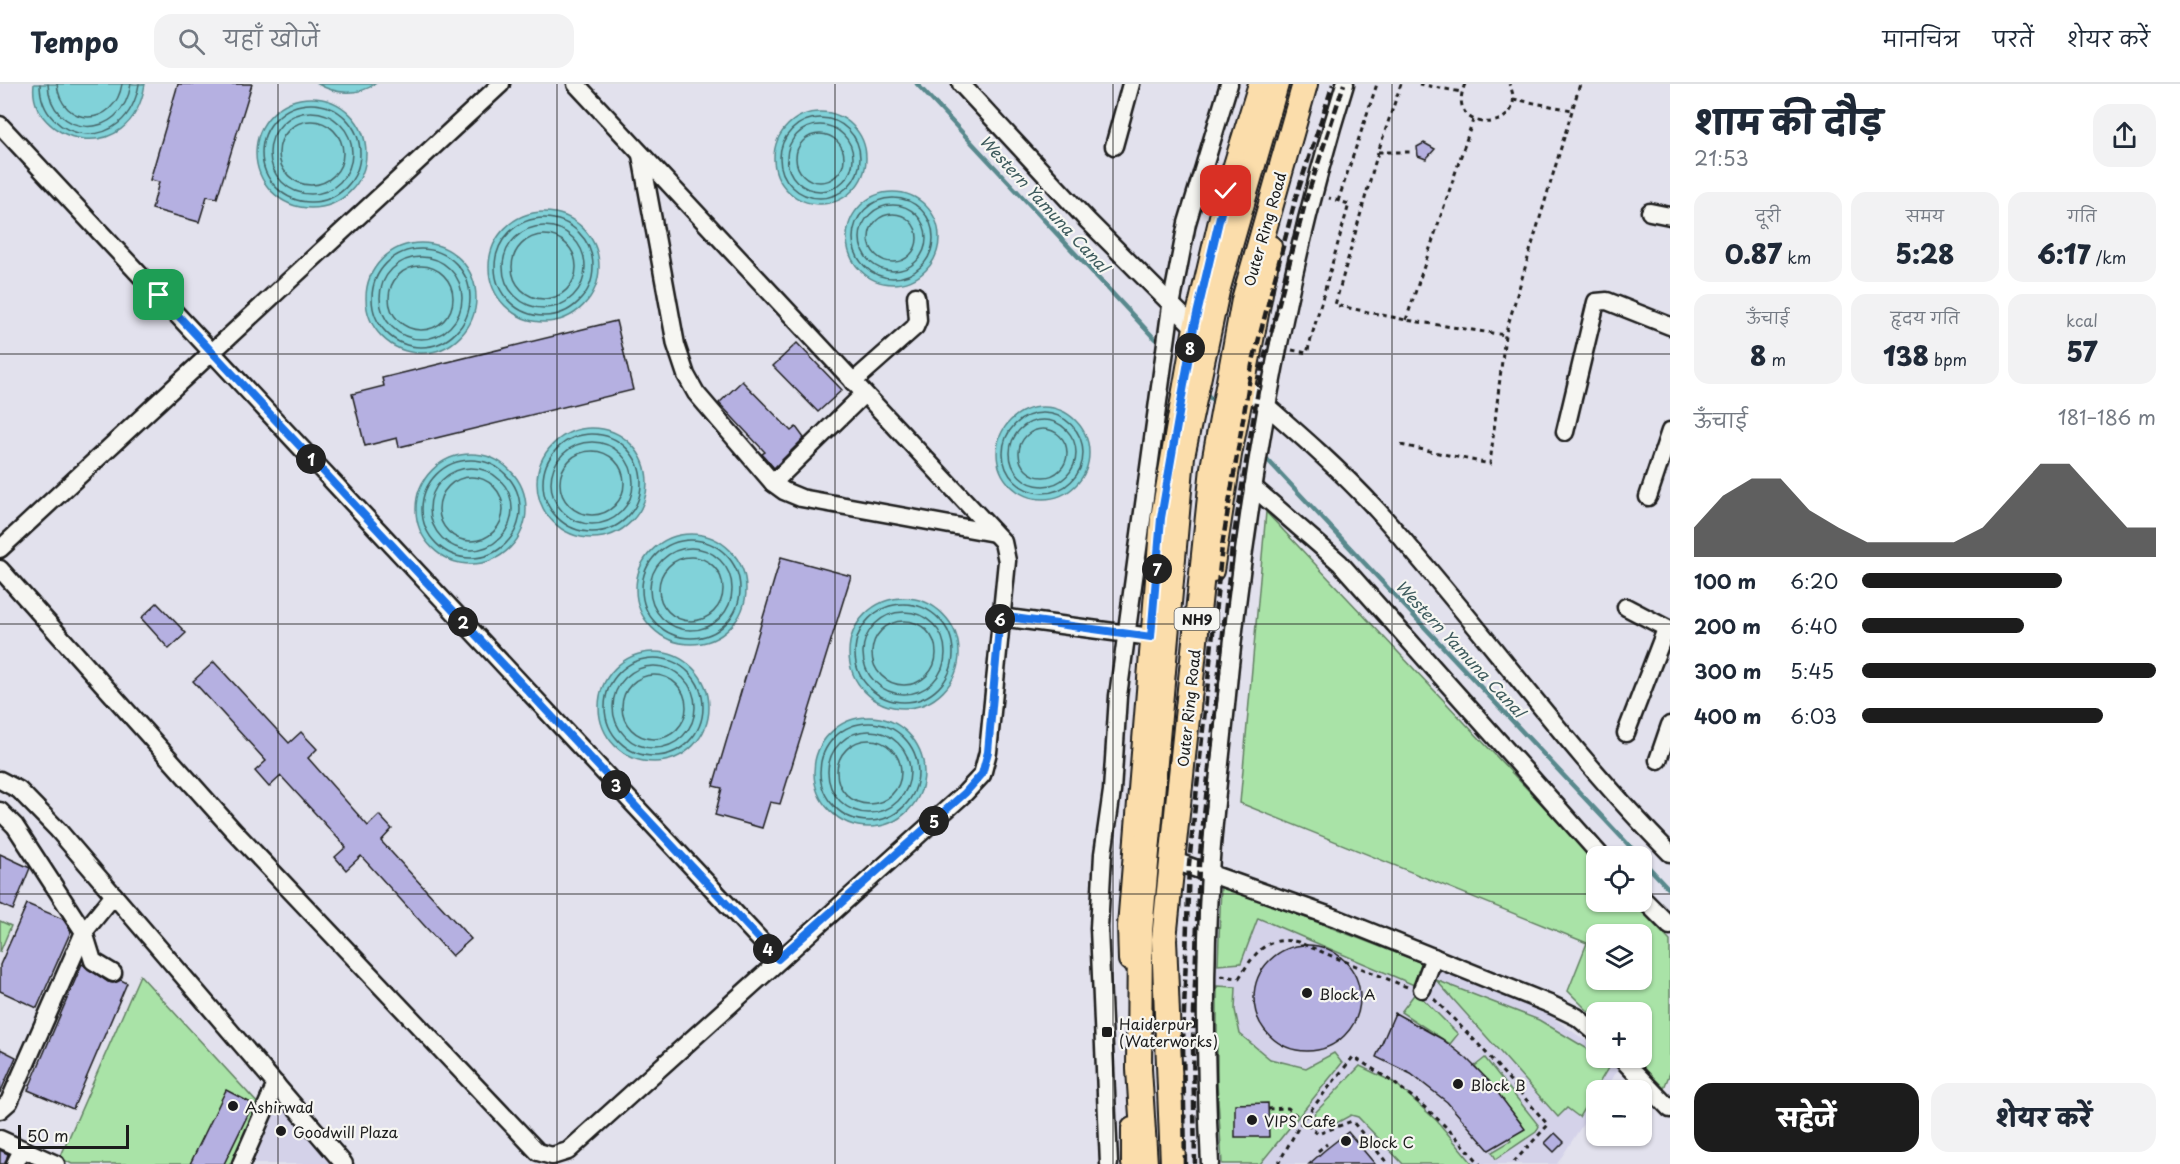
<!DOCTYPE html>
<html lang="hi">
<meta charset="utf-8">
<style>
:root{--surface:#fff;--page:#f2f2f3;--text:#1f2937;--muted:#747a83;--line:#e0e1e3;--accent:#1c1c1c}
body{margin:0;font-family:"Playpen Sans","Playpen Sans Deva",sans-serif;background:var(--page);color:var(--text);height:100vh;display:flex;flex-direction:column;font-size:22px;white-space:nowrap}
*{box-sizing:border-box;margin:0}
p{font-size:20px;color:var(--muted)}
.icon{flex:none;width:33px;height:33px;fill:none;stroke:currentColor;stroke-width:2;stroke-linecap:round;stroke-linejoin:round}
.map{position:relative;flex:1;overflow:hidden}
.side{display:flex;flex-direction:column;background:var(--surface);width:510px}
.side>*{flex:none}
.controls{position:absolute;left:1586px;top:762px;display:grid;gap:12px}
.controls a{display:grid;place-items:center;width:66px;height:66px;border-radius:12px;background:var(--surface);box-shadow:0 2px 4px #0004;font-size:30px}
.scale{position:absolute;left:18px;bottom:15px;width:111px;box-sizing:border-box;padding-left:6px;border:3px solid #1c1c1c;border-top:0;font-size:16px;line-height:21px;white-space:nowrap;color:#1c1c1c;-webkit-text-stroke:4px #f6f6f2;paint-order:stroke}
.pin{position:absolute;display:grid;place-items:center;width:51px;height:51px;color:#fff;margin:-26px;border-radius:12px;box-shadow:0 3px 9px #0006}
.km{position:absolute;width:30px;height:30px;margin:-15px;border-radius:50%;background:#222;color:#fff;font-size:16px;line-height:30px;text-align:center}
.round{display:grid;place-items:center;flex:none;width:63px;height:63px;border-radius:18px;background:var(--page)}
.headline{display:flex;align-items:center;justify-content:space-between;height:102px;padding:0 24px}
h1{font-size:33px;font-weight:800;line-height:45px}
.metrics{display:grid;grid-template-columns:repeat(3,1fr);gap:9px;height:102px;padding:6px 24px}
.metrics div{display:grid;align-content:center;border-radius:15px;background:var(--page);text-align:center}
.metrics b{font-size:26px;font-weight:800}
.metrics small{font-size:16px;font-weight:400}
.metrics p{font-size:16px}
.chart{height:168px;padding:12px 24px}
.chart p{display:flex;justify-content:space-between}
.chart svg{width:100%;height:108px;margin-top:6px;fill:var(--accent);opacity:.7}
.action{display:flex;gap:12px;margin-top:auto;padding:12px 24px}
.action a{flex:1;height:69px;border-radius:18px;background:var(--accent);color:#fff;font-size:24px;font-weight:800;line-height:69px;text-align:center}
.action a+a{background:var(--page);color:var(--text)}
ul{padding:0 24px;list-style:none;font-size:20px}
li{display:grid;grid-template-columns:96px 72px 1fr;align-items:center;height:45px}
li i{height:15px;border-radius:8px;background:var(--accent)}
header{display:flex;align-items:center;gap:36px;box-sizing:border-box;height:84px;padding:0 30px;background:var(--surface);border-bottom:2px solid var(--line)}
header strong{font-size:28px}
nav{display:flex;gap:33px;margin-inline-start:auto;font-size:21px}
.search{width:420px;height:54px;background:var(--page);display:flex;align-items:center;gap:15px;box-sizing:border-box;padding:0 21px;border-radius:18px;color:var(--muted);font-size:22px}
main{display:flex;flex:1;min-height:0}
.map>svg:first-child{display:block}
.built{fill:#d4d2e9}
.green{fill:#a9e3a7;stroke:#628062;stroke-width:1.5;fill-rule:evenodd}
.water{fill:#81d2d9;stroke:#59898d;stroke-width:1.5}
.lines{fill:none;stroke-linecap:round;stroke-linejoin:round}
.shore{stroke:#446568;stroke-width:1.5}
.stream{stroke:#59898d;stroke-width:4.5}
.building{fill:#b5b0e1;stroke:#1c1c1c;stroke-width:1.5}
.minor-casing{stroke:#1c1c1c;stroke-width:21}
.major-casing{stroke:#1c1c1c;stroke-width:24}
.highway-casing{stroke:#1c1c1c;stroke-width:28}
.path{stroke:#1c1c1c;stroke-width:3;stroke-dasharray:4.5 4.5;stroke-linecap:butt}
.minor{stroke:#f6f6f2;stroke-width:16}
.major{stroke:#fbddab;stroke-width:20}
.highway{stroke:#fbddab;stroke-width:24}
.rail{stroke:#1c1c1c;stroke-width:4.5;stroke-dasharray:9 4.5;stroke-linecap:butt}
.route-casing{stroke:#fff;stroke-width:12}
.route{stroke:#1a73e8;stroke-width:8}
.grid{fill:none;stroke:#1c1c1c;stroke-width:1.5;stroke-opacity:0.55}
.poi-dot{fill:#1c1c1c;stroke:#f6f6f2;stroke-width:2}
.labels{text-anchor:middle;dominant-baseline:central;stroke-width:4.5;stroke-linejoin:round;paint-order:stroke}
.shield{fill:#f6f6f2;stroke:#5d5d5c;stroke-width:1.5}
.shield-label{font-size:14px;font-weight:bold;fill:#1c1c1c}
.street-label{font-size:15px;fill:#1c1c1c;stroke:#f6f6f2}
.poi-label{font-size:15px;fill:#1c1c1c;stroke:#f6f6f2;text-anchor:start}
.water-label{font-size:16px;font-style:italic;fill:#3f5c5e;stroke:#f6f6f2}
</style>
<header>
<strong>Tempo</strong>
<div class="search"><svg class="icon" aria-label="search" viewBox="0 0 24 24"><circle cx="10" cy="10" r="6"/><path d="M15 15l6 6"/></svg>यहाँ खोजें</div>
<nav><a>मानचित्र</a><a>परतें</a><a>शेयर करें</a></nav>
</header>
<main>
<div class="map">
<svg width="1670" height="1080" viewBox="0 0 1670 1080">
<rect width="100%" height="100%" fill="#e2e1ed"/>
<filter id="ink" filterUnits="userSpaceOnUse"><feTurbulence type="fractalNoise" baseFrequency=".0167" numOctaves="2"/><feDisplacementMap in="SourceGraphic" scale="12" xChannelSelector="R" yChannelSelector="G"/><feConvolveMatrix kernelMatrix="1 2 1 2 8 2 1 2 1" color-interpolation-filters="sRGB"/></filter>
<g filter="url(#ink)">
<g class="built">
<polygon points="1214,795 1533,920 1596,964 1596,974 1610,974 1621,981 1605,1006 1596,1006 1596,1020 1557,1080 1216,1080 1212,979"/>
<polygon points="274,1015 334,1080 244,1080"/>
</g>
<g class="green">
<path d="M1266,428l330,350v40h37l37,39v132l-6,15 -30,-30h7v-46h-45v7l-28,-28 19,-48 -347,-140zM1596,850h45v46h-45z"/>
<polygon points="1221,801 1422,879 1414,901 1258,834 1241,879 1218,881"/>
<polygon points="0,837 11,842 0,868"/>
<polygon points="140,891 259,1021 232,1080 72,1080 60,1074"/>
<polygon points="1436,896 1539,936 1596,970 1596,974 1611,979 1579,1033 1567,1024 1558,1033"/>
<polygon points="1217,902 1236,903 1235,926 1240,950 1270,975 1306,984 1334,969 1342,979 1260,1080 1222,1080 1217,998"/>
<polygon points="1416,908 1458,950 1450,960 1401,928"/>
<polygon points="1485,974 1539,1042 1536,1048 1496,1075 1492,1068 1511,1057 1508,1050 1522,1040 1475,982"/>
<polygon points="1360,982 1395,999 1437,1037 1473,1080 1403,1080 1358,1033 1351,1031 1331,1042 1313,1031"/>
</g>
<g class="water">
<path d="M34,0h111c-14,88 -118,58 -111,0z"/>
<path d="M318,0h57c-17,12 -40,10 -57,0z"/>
<circle cx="311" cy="69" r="55"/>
<circle cx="820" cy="74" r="46"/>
<circle cx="893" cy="154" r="46"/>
<circle cx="544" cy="183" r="55"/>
<circle cx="421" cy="214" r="55"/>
<circle cx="1043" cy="369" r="46"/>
<circle cx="592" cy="399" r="55"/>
<circle cx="471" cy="425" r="55"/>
<circle cx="691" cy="505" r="55"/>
<circle cx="904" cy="569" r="55"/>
<circle cx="654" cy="623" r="55"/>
<circle cx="869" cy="688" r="55"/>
</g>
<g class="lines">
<g class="shore">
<path d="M40,0c0,60 87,73 99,0"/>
<path d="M48,0c2,54 74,59 83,0"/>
<path d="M57,0c4,44 58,44 65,0"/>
<circle cx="311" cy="69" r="49"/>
<circle cx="311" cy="69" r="41"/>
<circle cx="820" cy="74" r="40"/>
<circle cx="311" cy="69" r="32"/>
<circle cx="820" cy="74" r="33"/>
<circle cx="820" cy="74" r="24"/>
<circle cx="893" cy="154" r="40"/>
<circle cx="893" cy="154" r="33"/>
<circle cx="893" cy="154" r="24"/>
<circle cx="544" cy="183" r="49"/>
<circle cx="544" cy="183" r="41"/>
<circle cx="544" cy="183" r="32"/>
<circle cx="421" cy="214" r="49"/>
<circle cx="421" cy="214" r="41"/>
<circle cx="421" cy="214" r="32"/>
<circle cx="1043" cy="369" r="40"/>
<circle cx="1043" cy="369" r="33"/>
<circle cx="1043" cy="369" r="24"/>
<circle cx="592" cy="399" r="49"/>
<circle cx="592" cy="399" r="41"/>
<circle cx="592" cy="399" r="32"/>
<circle cx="471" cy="425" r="49"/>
<circle cx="471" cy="425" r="41"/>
<circle cx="471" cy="425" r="32"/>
<circle cx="691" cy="505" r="49"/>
<circle cx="691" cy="505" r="41"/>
<circle cx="691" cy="505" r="32"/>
<circle cx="904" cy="569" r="49"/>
<circle cx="904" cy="569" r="41"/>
<circle cx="904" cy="569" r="32"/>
<circle cx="654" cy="623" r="49"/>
<circle cx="654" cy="623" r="41"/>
<circle cx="654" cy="623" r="32"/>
<circle cx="869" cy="688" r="49"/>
<circle cx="869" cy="688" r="41"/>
<circle cx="869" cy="688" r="32"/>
</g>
<g class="stream">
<polyline points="917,0 1155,255"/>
<polyline points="1205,308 1217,321"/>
<polyline points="1265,373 1639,772"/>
<polyline points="1641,775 1670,806"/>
</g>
</g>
<g class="building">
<polygon points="178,0 252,0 217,114 207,112 199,138 152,125 159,98 150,96"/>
<polygon points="1424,59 1435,65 1426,75 1418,72 1417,63"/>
<polygon points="616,237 633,306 399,363 397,354 365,362 352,310 384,302 382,294"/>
<polygon points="797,259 842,306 818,328 773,282"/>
<polygon points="742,297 791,347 796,343 804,354 774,384 762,370 765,368 719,319"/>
<polygon points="781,473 851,492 780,720 770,718 762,744 715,731 722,704 713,702"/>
<polygon points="157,519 186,549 169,565 141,534"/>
<polygon points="214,578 289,659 301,648 317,665 308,674 368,742 379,731 392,745 381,757 471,855 452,872 361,772 346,786 335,773 346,763 281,692 269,703 255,687 266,677 193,597"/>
<polygon points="0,770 30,784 13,826 0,820"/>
<polygon points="27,820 63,835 71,847 37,924 0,907 0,881"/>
<circle cx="1307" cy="914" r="53"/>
<polygon points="82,880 108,898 113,899 121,896 127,899 73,1025 28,1006"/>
<polygon points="1395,929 1442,955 1466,974 1489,997 1525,1045 1489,1066 1447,1018 1411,990 1376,973"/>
<polygon points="0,965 16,973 0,1009"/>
<polygon points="226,1006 253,1020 224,1080 190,1080"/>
<polygon points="1268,1019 1269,1053 1235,1053 1235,1020"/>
<polygon points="1348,1048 1375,1080 1309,1080 1325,1066"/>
<polygon points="1555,1049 1564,1058 1554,1068 1545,1059"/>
<polygon points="0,1066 8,1070 5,1080 0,1080"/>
</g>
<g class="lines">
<defs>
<g id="minor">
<polyline points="961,0 1087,136 1194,243"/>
<polyline points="0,41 778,875"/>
<polyline points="1114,62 1131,0"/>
<polyline points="641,71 676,261 686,291 696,309 773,399 784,407 801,414 994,449"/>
<polyline points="1650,128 1670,132"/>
<polyline points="853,298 915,243 918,236 916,212"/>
<path d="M1245,303c46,40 92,79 133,124 100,111 186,235 292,342"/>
<polyline points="1565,348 1596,218 1607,217 1670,242"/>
<polyline points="773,399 864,310"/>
<polyline points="1253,403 1340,479 1601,772"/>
<polyline points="1648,413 1670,347"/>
<polyline points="0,465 501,0"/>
<polyline points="0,485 233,746 538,1068 552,1072 568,1067 965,709 982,691 988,668 1007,477 1003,458 576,0"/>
<polyline points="1626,523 1670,546"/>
<polyline points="1000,533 1151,553"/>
<polyline points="1626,649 1666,545"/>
<polyline points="1658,676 1670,641"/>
<polyline points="0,696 19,706 58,746 344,1080"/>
<polyline points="0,727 15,742 84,848 93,877 113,889"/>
<polyline points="1180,779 1336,834 1552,921 1577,933 1596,949"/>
<polyline points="1641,813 1670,842"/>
<polyline points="1422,905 1434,873"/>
<polyline points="1621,974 1670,1025"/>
<polyline points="0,1026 9,1018 84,848 114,811"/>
<polyline points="0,1055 56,1080"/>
<polyline points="15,1080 22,1066"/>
<polyline points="241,1080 276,1000"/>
<polyline points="1109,1080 1099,844 1103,770 1112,707 1118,612 1171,222 1187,139 1229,0"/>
<path d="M1210,1080c-5,-96 -6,-195 0,-291 3,-49 9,-99 14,-148 20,-216 56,-433 121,-641"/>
</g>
<g id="major">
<polyline points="1213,487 1231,371 1271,162"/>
<polyline points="1129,876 1128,842 1161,434 1194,243 1226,107 1259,0"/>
<polyline points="1132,1044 1132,1080"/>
</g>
<g id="highway">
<polyline points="1145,1080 1139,985 1140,847 1182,372 1217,207 1276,0"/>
<polyline points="1173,1080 1164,855 1213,384 1244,216 1305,0"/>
</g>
</defs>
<use href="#minor" class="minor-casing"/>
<use href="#major" class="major-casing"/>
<use href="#highway" class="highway-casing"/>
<g class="path">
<polyline points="1401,0 1378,68 1335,221 1406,236 1505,251"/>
<polyline points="1419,0 1461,8"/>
<path d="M1465,0c-23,53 69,49 44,0"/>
<polyline points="1513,15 1572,26"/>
<polyline points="1378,68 1413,68"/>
<polyline points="1338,117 1377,0"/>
<polyline points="1406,236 1473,36"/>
<polyline points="1292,266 1307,269 1349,120 1329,114"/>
<polyline points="1401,361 1490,380 1505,251 1580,0"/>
<path d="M1221,892l18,2c16,-25 27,-43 59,-36l109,45"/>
<polyline points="1434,915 1481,963 1548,1041 1512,1080"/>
<polyline points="1268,1025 1288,1024 1318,1050 1352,1037 1388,1080"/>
<polyline points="1318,1067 1327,1060"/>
<path d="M1278,1080l24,-43 51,-64c51,29 89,62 127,107"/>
</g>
<use href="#minor" class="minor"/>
<use href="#major" class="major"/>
<use href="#highway" class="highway"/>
<g class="rail">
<polyline points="1185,1080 1183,959 1189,780 1222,462 1252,281 1296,113 1333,0"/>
<polyline points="1195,1080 1193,959 1199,780 1232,463 1262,283 1306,116 1344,0"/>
</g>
</g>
</g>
<g class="lines" filter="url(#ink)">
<defs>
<polyline id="route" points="159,211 778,875 965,709 982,690 988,668 1000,532 1151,553 1161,434 1194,243 1226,107"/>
</defs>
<use href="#route" class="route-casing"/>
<use href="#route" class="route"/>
</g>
<path class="grid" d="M278,0v1080M557,0v1080M835,0v1080M1113,0v1080M1392,0v1080M0,270h1670M0,540h1670M0,810h1596M1641,810h29"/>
<g class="poi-dot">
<circle cx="1307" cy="909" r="6"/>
<rect x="1101" y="942" width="12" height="12" rx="3"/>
<circle cx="1458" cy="1000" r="6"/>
<circle cx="233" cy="1022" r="6"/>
<circle cx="1252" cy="1036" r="6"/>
<circle cx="281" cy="1047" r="6"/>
<circle cx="1346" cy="1057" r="6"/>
</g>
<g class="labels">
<rect class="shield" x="1174.5" y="524" width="45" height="22" rx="4.5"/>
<g class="shield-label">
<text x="1197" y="535">NH9</text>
</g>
<g class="street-label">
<text transform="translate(1264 145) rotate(-74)">Outer Ring Road</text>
<text transform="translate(1188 624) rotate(-84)">Outer Ring Road</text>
</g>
<g class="poi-label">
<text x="1319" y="909">Block A</text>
<text x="1119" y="939">Haiderpur<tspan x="1119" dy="17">(Waterworks)</tspan></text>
<text x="1470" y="1000">Block B</text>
<text x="245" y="1022">Ashirwad</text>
<text x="1264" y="1036">VIPS Cafe</text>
<text x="293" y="1047">Goodwill Plaza</text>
<text x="1358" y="1057">Block C</text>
</g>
<g class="water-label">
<text transform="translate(1045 119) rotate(47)">Western Yamuna Canal</text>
<text transform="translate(1461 564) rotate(47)">Western Yamuna Canal</text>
</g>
</g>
</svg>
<div class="controls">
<a><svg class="icon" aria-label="locate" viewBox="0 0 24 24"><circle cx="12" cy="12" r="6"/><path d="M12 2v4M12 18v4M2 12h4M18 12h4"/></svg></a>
<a><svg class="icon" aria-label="layers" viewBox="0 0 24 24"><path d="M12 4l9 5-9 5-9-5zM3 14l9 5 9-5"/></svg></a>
<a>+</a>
<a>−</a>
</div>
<div class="scale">50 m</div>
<div class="pin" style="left:159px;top:211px;background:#1e9e55"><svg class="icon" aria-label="arrive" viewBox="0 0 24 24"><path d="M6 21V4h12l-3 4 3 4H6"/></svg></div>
<div class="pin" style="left:1226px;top:107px;background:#d93025"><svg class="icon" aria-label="check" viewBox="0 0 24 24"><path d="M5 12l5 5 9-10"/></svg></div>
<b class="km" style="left:311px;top:375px">1</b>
<b class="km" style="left:463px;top:538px">2</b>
<b class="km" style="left:616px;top:701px">3</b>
<b class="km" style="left:768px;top:865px">4</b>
<b class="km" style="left:934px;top:737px">5</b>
<b class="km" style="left:1000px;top:535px">6</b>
<b class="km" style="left:1157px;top:485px">7</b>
<b class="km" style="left:1190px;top:264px">8</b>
</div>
<section class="side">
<div class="headline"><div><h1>शाम की दौड़</h1><p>21:53</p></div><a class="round"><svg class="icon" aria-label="share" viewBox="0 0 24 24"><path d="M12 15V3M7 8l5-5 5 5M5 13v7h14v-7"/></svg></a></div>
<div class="metrics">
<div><p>दूरी</p><b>0.87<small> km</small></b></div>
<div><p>समय</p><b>5:28</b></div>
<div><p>गति</p><b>6:17<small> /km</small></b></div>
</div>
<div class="metrics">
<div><p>ऊँचाई</p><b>8<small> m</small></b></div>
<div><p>हृदय गति</p><b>138<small> bpm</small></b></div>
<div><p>kcal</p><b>57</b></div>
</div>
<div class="chart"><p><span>ऊँचाई</span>181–186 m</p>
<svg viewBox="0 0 160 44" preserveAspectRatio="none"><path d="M0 44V32L10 19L20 12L30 12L40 25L50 32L60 38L70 38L80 38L90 38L100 32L110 19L120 6L130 6L140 19L150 32L160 32V44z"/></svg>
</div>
<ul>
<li><b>100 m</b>6:20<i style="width:68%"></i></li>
<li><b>200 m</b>6:40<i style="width:55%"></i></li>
<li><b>300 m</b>5:45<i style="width:100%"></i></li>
<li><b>400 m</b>6:03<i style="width:82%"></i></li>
</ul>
<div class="action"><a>सहेजें</a><a>शेयर करें</a></div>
</section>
</main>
